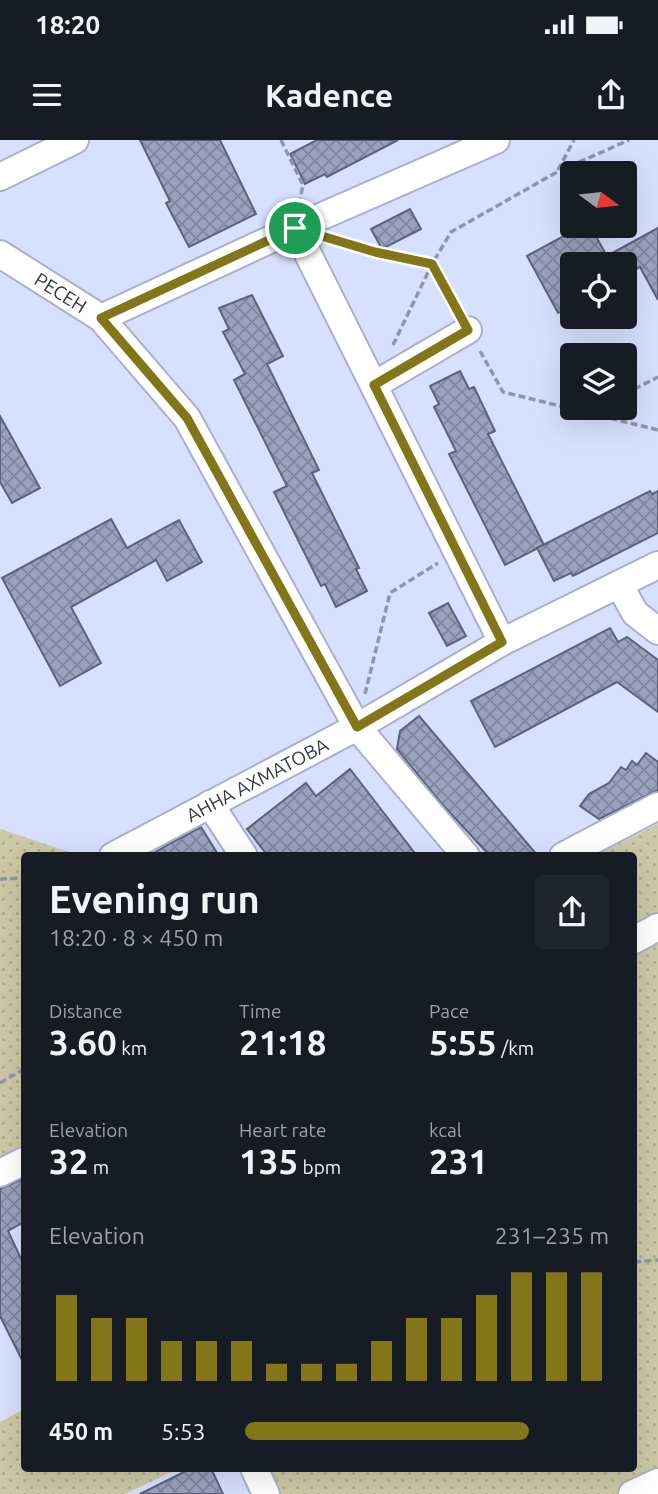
<!DOCTYPE html>
<meta charset="utf-8">
<style>
:root{--surface:#171b24;--page:#20242c;--text:#f1f3f6;--muted:#9ea1a6;--accent:#837619}
body{margin:0;font-family:Ubuntu,sans-serif;background:var(--page);color:var(--text);height:100vh;display:flex;flex-direction:column;font-size:26px;white-space:nowrap}
*{box-sizing:border-box;margin:0}
p{font-size:23px;color:var(--muted)}
.icon{flex:none;width:38px;height:38px;fill:none;stroke:currentColor;stroke-width:2;stroke-linecap:round;stroke-linejoin:round}
.map{position:relative;flex:1;overflow:hidden}
.panel{position:absolute;left:21px;top:712px;width:616px;height:620px;display:flex;flex-direction:column;background:var(--surface);border-radius:7px;box-shadow:0 7px 28px #0002}
.panel>*{flex:none}
.needle{width:46px;rotate:105deg}
.tools{position:absolute;left:560px;top:21px;display:grid;gap:14px}
.tools a{display:grid;place-items:center;width:77px;height:77px;border-radius:7px;background:var(--surface);box-shadow:0 7px 28px #0002;font-size:35px}
.pin{position:absolute;display:grid;place-items:center;width:60px;height:60px;color:#fff;margin:-30px;border:4px solid #fff;border-radius:50%;box-shadow:0 2px 7px #0007}
.round{display:grid;place-items:center;flex:none;width:74px;height:74px;border-radius:7px;background:var(--page)}
.head{display:flex;align-items:center;justify-content:space-between;height:119px;padding:0 28px}
h1{font-size:38px;font-weight:700;line-height:52px}
.metrics{display:grid;grid-template-columns:repeat(3,1fr);gap:10px;height:119px;padding:7px 28px}
.metrics div{display:grid;align-content:center}
.metrics b{font-size:35px;font-weight:700}
.metrics small{font-size:19px;font-weight:400}
.metrics p{font-size:19px}
.chart{height:196px;padding:14px 28px}
.chart p{display:flex;justify-content:space-between}
.chart svg{width:100%;height:126px;margin-top:7px;stroke:var(--accent);stroke-width:6}
ul{padding:0 28px;list-style:none;font-size:23px}
li{display:grid;grid-template-columns:112px 84px 1fr;align-items:center;height:52px}
li i{height:18px;border-radius:9px;background:var(--accent)}
.status{display:flex;justify-content:space-between;align-items:center;height:49px;padding:0 35px;background:var(--surface);direction:ltr}
.status svg{height:19px;fill:currentColor}
header{display:flex;justify-content:space-between;align-items:center;height:91px;padding:0 28px;background:var(--surface);font-size:32px;font-weight:700}
.map>svg:first-child{display:block}
.grass{fill:url(#grass-dots)}
.building{fill:url(#building-cross-hatch);stroke:#5c637d;stroke-width:2}
.lines{fill:none;stroke-linecap:round;stroke-linejoin:round}
.minor-casing{stroke:#a8b0cd;stroke-width:30}
.path{stroke:#8f96ac;stroke-width:3.5;stroke-dasharray:7 3.5;stroke-linecap:butt}
.minor{stroke:#fff;stroke-width:26}
.route-casing{stroke:#fff;stroke-width:14}
.route{stroke:#837619;stroke-width:9}
.labels{text-anchor:middle;dominant-baseline:central;stroke-width:5;stroke-linejoin:round;paint-order:stroke}
.street-label{font-size:19px;fill:#323642;stroke:#d7e0fe}
</style>
<div class="status"><b>18:20</b><svg viewBox="0 0 49 12"><path d="M0 12V9h3v3zM5 12V6h3v6zM10 12V3h3v9zM15 12V0h3v12zM26 1h20v11H26zM47 4h2v5h-2z"/></svg></div>
<header><svg class="icon" aria-label="menu" viewBox="0 0 24 24"><path d="M4 6h16M4 12h16M4 18h16"/></svg>Kadence<svg class="icon" aria-label="share" viewBox="0 0 24 24"><path d="M12 15V3M7 8l5-5 5 5M5 13v7h14v-7"/></svg></header>
<div class="map">
<svg width="658" height="1354" viewBox="0 0 658 1354">
<defs>
<pattern id="grass-dots" width="8" height="8" patternUnits="userSpaceOnUse" patternTransform="scale(1.75)"><rect width="8" height="8" fill="#cdc8a5"/><path d="M2 2h.1M6 6h.1" fill="none" stroke="#b0ac8f" stroke-width="1.8" stroke-linecap="round"/></pattern>
<pattern id="building-cross-hatch" width="8" height="8" patternUnits="userSpaceOnUse" patternTransform="scale(1.75)"><rect width="8" height="8" fill="#9aa2be"/><path d="M0 0l8 8M0 8l8-8" fill="none" stroke="#7e859c"/></pattern>
</defs>
<rect width="100%" height="100%" fill="#d7e0fe"/>
<g class="grass">
<polygon points="658,684 658,1354 266,1354 254,1328 634,1328 634,716 595,716"/>
<polygon points="0,689 81,716 24,716 24,1021 0,1034"/>
<polygon points="24,1269 24,1328 180,1328 125,1354 0,1354 0,1282"/>
</g>
<g class="building">
<polygon points="140,0 220,0 256,74 189,107 166,63 170,61"/>
<polygon points="317,0 398,0 327,37 325,34 305,44 290,14"/>
<polygon points="410,69 421,89 382,109 371,89"/>
<polygon points="582,86 590,86 607,116 658,88 658,160 640,127 625,136 625,124 572,124 572,165 558,173 527,116"/>
<polygon points="252,155 283,216 267,224 319,330 312,333 359,428 356,429 367,451 336,467 325,444 321,446 274,352 287,346 234,240 245,234 223,192 229,189 219,168"/>
<polygon points="460,231 469,249 474,247 495,291 488,294 544,405 505,425 449,314 456,311 434,267 439,264 430,246"/>
<polygon points="0,276 40,348 12,363 0,342"/>
<polygon points="650,351 652,354 658,351 658,393 573,436 571,433 554,441 537,408"/>
<polygon points="111,379 127,408 179,380 202,422 167,441 156,420 71,467 101,523 60,546 2,438"/>
<polygon points="448,463 466,496 447,506 429,473"/>
<polygon points="610,488 618,502 627,497 658,520 658,572 617,542 495,607 471,561"/>
<polygon points="419,576 538,716 490,716 441,663 397,609 400,591"/>
<polygon points="646,613 658,622 658,650 599,679 580,666 589,654 609,643 621,627 626,630 632,621 637,625"/>
<polygon points="350,629 417,716 268,716 247,689 306,643 316,656"/>
<polygon points="201,687 219,716 149,716 169,704"/>
<polygon points="24,1038 24,1082 8,1091 24,1125 24,1224 0,1176 0,1049"/>
<polygon points="192,1328 211,1328 223,1354 140,1354"/>
</g>
<g class="lines">
<defs>
<g id="minor">
<polyline points="0,37 75,0"/>
<polyline points="295,88 502,502"/>
<path id="s1" d="M0,114l101,64 86,100 170,309 109,129"/>
<polyline points="101,178 295,88 496,0"/>
<polyline points="374,245 468,190"/>
<polyline points="619,444 635,473 658,491"/>
<polyline points="210,664 244,716"/>
<path id="s2" d="M113,716l244,-129 145,-85 156,-77"/>
<polyline points="563,716 658,666"/>
<polyline points="634,800 658,787"/>
<polyline points="0,1033 24,1021"/>
<polyline points="254,1328 266,1354"/>
<polyline points="632,1354 658,1342"/>
</g>
</defs>
<use href="#minor" class="minor-casing"/>
<g class="path">
<polyline points="281,0 303,45 300,59"/>
<polyline points="558,30 574,0"/>
<polyline points="332,99 375,112 432,124 458,171"/>
<polyline points="393,205 432,124 451,92 557,32 629,0"/>
<polyline points="480,211 503,252 658,290"/>
<polyline points="625,254 658,237"/>
<polyline points="592,272 599,268"/>
<polyline points="365,554 390,453 438,423"/>
<polyline points="0,739 24,738"/>
<polyline points="0,943 24,929"/>
<polyline points="634,1122 658,1120"/>
</g>
<use href="#minor" class="minor"/>
</g>
<g class="lines">
<defs>
<polygon id="route" points="295,88 375,112 432,124 468,190 374,245 502,502 357,587 187,278 101,178"/>
</defs>
<use href="#route" class="route-casing"/>
<use href="#route" class="route"/>
</g>
<g class="labels">
<g class="street-label">
<text stroke="none"><textPath href="#s1" startOffset="72">РЕСЕН</textPath></text>
<text stroke="none"><textPath href="#s2" startOffset="163">АННА АХМАТОВА</textPath></text>
</g>
</g>
</svg>
<div class="tools">
<a><svg class="needle" viewBox="-14 -14 28 28"><path d="M0-13l5 13h-10z" fill="#e53935"/><path d="M0 13l5-13h-10z" fill="#9ea1a6"/></svg></a>
<a><svg class="icon" aria-label="locate" viewBox="0 0 24 24"><circle cx="12" cy="12" r="6"/><path d="M12 2v4M12 18v4M2 12h4M18 12h4"/></svg></a>
<a><svg class="icon" aria-label="layers" viewBox="0 0 24 24"><path d="M12 4l9 5-9 5-9-5zM3 14l9 5 9-5"/></svg></a>
</div>
<div class="pin" style="left:295px;top:88px;background:#1e9e55"><svg class="icon" aria-label="arrive" viewBox="0 0 24 24"><path d="M6 21V4h12l-3 4 3 4H6"/></svg></div>
<section class="panel">
<div class="head"><div><h1>Evening run</h1><p>18:20 · 8 × 450 m</p></div><a class="round"><svg class="icon" aria-label="share" viewBox="0 0 24 24"><path d="M12 15V3M7 8l5-5 5 5M5 13v7h14v-7"/></svg></a></div>
<div class="metrics">
<div><p>Distance</p><b>3.60<small> km</small></b></div>
<div><p>Time</p><b>21:18</b></div>
<div><p>Pace</p><b>5:55<small> /km</small></b></div>
</div>
<div class="metrics">
<div><p>Elevation</p><b>32<small> m</small></b></div>
<div><p>Heart rate</p><b>135<small> bpm</small></b></div>
<div><p>kcal</p><b>231</b></div>
</div>
<div class="chart"><p><span>Elevation</span>231–235 m</p>
<svg viewBox="0 0 160 44" preserveAspectRatio="none"><path d="M5 44V14M15 44V22M25 44V22M35 44V30M45 44V30M55 44V30M65 44V38M75 44V38M85 44V38M95 44V30M105 44V22M115 44V22M125 44V14M135 44V6M145 44V6M155 44V6"/></svg>
</div>
<ul>
<li><b>450 m</b>5:53<i style="width:78%"></i></li>
</ul>
</section>
</div>
